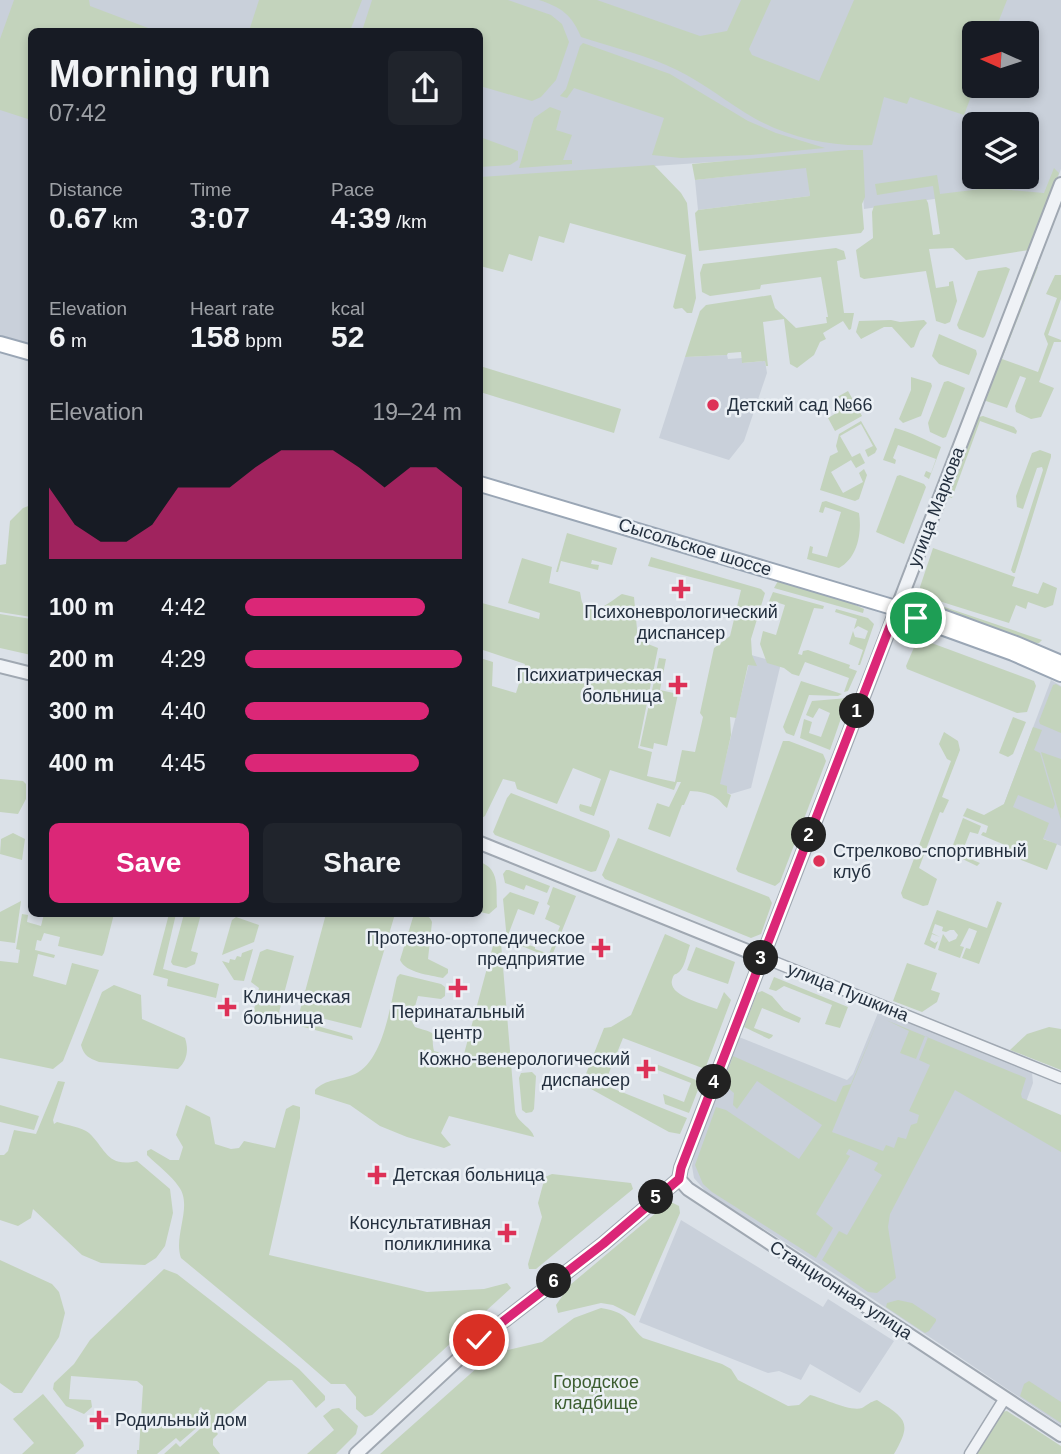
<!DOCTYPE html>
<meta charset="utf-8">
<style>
:root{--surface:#171b24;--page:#20242c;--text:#f1f3f6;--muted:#9ea1a6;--accent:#db2777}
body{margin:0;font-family:Helvetica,sans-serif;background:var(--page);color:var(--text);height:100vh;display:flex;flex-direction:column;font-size:26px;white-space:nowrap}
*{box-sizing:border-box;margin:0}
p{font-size:23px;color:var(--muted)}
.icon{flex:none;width:38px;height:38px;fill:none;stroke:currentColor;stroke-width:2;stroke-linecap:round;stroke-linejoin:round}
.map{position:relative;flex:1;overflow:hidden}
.side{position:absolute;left:28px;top:28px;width:455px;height:889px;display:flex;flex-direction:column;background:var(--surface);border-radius:10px;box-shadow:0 4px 10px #0003}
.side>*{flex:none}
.needle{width:46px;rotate:273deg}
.fabs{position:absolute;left:962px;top:21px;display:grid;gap:14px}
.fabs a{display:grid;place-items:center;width:77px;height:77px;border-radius:10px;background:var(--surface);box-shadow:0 4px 10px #0003;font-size:35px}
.pin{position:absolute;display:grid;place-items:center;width:60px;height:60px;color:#fff;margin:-30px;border:4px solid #fff;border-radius:50%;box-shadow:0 2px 7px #0007}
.km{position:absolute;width:35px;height:35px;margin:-18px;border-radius:50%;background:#222;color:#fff;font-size:19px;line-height:35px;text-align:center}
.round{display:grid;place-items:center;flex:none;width:74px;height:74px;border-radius:10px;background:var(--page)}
.summary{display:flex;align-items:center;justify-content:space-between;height:119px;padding:0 21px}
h1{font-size:38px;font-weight:800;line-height:52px}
.metrics{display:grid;grid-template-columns:repeat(3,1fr);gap:10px;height:119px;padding:7px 21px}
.metrics div{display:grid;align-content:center}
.metrics b{font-size:30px;font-weight:800}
.metrics small{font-size:19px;font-weight:400}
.metrics p{font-size:19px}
.chart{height:196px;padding:14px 21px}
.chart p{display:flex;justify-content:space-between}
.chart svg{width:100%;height:126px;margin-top:7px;fill:var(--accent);opacity:.7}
.primary-button{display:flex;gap:14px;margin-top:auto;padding:14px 21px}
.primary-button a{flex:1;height:80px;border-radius:10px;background:var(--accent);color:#fff;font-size:28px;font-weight:800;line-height:80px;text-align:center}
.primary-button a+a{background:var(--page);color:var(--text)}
ul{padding:0 21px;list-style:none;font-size:23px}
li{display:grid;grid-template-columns:112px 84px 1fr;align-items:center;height:52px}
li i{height:18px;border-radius:9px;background:var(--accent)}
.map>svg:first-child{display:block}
.built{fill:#c9d0da;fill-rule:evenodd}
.green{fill:#c3d3bc}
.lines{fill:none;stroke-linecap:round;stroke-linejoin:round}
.minor-casing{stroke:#a0a8b2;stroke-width:13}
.tertiary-casing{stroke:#a0a8b2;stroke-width:16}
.primary-casing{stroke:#9aa6b5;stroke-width:18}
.minor{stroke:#eff2f6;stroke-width:10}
.tertiary{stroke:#eff2f6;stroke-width:12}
.primary{stroke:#fff;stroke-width:14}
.route-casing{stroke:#fff;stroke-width:14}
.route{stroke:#db2777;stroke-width:9}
.poi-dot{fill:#dd3157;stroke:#ebf0f5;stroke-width:2.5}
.labels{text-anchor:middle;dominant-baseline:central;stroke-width:5;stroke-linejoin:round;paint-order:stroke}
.poi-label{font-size:18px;fill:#24303f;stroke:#ebf0f5;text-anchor:start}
.street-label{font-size:18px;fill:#24303f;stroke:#ebf0f5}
.park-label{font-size:18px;fill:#3c5d30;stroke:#ebf0f5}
</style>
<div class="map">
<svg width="1061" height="1454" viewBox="0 0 1061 1454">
<rect width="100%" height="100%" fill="#dbe1e8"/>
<g class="built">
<path d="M0,0h1061v169l-11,29 -60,-7 -126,18 -4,-57 -380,26v-146h-448l-1,312 -31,-9zM975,33h52v53h-52zM975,124h52v53h-52z"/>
<polygon points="807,167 810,196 698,210 695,180"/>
<polygon points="727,355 728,359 742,358 743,363 765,361 767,373 744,441 729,460 659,438 685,357"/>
<polygon points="751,655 781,663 751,788 731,794 727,793 719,785"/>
<polygon points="1051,680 1061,686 1061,846 998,820"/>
<polygon points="880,1008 1032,1073 1033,1083 1026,1102 1061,1118 1061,1425 846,1281 707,1193 694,1178 692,1166 695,1150 739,1037 847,1080 853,1074"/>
<polygon points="681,1220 823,1307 828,1299 894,1341 860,1393 810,1364 801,1380 779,1371 768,1373 639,1322"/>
</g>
<g class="green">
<polygon points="14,0 89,0 90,6 156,31 32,32 31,120 0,110 0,39"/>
<polygon points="259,0 362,0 350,31 249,31"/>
<polygon points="372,0 508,0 551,15 562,24 569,42 556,80 541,97 532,101 480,86 480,32 362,31"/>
<path d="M539,0h58l103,36 27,-5 14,-31h30l-22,49 3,6 67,26 35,-81h153l-13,33h-19v53l-11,29 -54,-18 -3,7 -23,-7 -12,48c-41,2 -82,-7 -118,-27 -26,-15 -50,-35 -77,-48 -28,-14 -65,-23 -96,-33 -9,-22 -20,-30 -42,-37z"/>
<polygon points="583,43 670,74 748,121 776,133 825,148 751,155 681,158 652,155 664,118 574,88 567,98 560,96 566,89 580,46"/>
<polygon points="550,107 561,111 556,130 572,135 563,160 572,160 572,164 519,168 534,118"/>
<polygon points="480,137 518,151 518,160 510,165 480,167"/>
<polygon points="849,150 863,150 865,197 862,204 864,229 861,233 699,251 695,213 698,210 810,196 806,168 695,180 692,164"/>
<polygon points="654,165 681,193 687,203 696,298 692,313 687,313 682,308 675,309 673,307 686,255 570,223 564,243 539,236 532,261 509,254 503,272 480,266 482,260 480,259 480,177"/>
<polygon points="1054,168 1059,173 1029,250 966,260 953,248 929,249 936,288 949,286 949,282 953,281 957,301 950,322 945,324 936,321 926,271 864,279 860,277 856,250 873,238 872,212 874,206 926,199 928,203 933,235 940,234 933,186 877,195 875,184 937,175 940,194 989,188 1044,193"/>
<polygon points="836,248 844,251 846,259 837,261 844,313 854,313 851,329 849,330 843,321 823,333 826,339 820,342 814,355 797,368 790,364 784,319 763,322 768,366 766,366 765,361 742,363 741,352 728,353 727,355 685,357 700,311 706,305 771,295 775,308 796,328 827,323 826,317 828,317 821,277 761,285 760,289 710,296 702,292 700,273 703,264"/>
<polygon points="1006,267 1010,269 985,336 983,338 959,329 957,325 978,271"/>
<polygon points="1035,267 1038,267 1002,359 1038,372 1048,344 1044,334 1057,298 1046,294 1055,275 1061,275 1061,299 1048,335 1061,340 1061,342 1054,342 1039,382 1054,388 1041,417 1031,419 1016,412 1015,406 1026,378 1020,376 1007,408 983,400"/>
<polygon points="891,320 900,322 924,320 927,323 920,331 914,347 911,348 892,327 884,327 861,339 856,332 859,321"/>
<polygon points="939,334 976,350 977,354 969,375 939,364 932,356"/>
<polygon points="480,366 621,409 614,433 480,392"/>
<polygon points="911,377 931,383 932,386 921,416 903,423 899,419 911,390"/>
<polygon points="948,381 965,388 946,437 943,438 930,432 928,423 944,382"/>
<polygon points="848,391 862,416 835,431 828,418 838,412 832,400"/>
<polygon points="983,416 1014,427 1017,431 1016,434 980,421 952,498 946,496 975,418"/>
<polygon points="861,421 877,449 875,453 868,457 865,450 873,446 861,424 840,436 852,457 860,453 865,463 856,468 851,460 831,472 843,493 863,482 859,473 864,469 867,475 859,499 855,501 820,490 830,456 838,452 836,446 839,434"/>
<path d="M895,428c16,4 31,12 46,19l-12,32 -5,-3 2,-5 5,2 5,-14 -38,-14 -5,13 3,2 -1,4 -12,-4z"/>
<polygon points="1040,450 1051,454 1051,457 1015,573 1013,573 1011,570 1043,470 1042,467 1037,468 1023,509 1017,507 1016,496 1032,453"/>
<polygon points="900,475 924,484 926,487 904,544 876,532 897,476"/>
<path d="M826,501l33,12c3,19 -1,45 -20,55l-32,-9 3,-13 3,1 -1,6 15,4 14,-45 -16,-5 -2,6 -4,-1 3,-10z"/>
<polygon points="31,505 31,617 0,612 0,565 6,564 10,521 23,508"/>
<polygon points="567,533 617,548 612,565 592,560 591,564 599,565 598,570 561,561 558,572 556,572"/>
<polygon points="933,548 1015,577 1012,586 1038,594 1043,582 1057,588 1053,605 1045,608 1028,602 1026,609 1016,605 1009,623 923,596 920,587"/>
<path d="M651,557l110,32 4,4 -14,46 1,16 5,11 -9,-1 -12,53 -6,-1 1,18 -11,49 7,2v7l4,2 -4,13c-3,-2 -5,-5 -8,-8 -6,-6 -20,-9 -29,-9l-6,14h-2l-12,32 -22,-8 9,-26 12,4 12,-25h-4l-3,8 -64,-20 -16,46 -14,-5 -1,-4 1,-3 11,3 10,-28 -28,-11 -16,36 -40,-15 -2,-7 -12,-3 -18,37 -5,3v-161l13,4 -1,24 24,7 9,-29 -45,-15v-40l2,-6 57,16 1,-6 -32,-10 14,-45 30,9 -3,16 31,9c1,4 1,9 3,12 11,15 30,-5 39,-10l12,3 4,43 20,8 -20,100 14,4 -5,24 28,6 7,-32 13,2 8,-35 -3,-4 14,-65 16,-12 11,-46 -93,-24z"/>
<polygon points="778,581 851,603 864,609 863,613 774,588"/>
<polygon points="773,592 824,606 823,609 814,608 798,654 802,655 803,651 808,650 850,665 849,668 857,671 848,691 844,692 849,678 805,662 799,676 792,674 784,668 767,663 760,644 763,631 776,635 785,605 773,601 770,607 767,606"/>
<polygon points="921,599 1042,640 1039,643 1032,643 922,604"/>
<polygon points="836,609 868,618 874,624 860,665 858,665 863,650 849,644 853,631 855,637 865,639 868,631 858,626 854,629 857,619 835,612"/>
<polygon points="0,614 31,619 31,655 0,648"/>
<polygon points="918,638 1034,681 1036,686 1027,712 1017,713 907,669 906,666"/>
<polygon points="659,658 666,659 660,690 678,694 667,746 654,743 653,749 640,746"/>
<polygon points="801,681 842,694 838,696 809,695 794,736 786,733 783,727"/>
<polygon points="1056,684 1061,687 1061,733 1040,724 1039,721 1053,685"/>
<polygon points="848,698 830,750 800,738 804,719 812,722 809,733 821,737 830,713 819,708 813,718 806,715 812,701"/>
<polygon points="1013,717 1026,722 1013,754 1008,757 999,753"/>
<polygon points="1033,727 1042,730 1034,750 1040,753 1055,804 1053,809 1018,795 1013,807 1049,823 1043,839 1057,844 1047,870 1003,853 1005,845 981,835 983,832 986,833 988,826 963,816 967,808 984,815 1004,804"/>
<polygon points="944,732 958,741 960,750 942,797 949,800 943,813 940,812 919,868 937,879 928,905 923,906 903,898 901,893 951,761 947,759 939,744"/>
<polygon points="783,741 789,741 823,754 826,761 780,882 775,886 738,872 736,869"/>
<polygon points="1041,752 1061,759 1061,820"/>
<polygon points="0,779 23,781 26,784 26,799 18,814 0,812"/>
<polygon points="511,793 609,831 610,836 596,871 591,872 495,835 493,832 507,798"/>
<polygon points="963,818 981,826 978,834 970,832 961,855 980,863 977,866 950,853"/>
<polygon points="13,833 25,839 22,860 0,854 1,839"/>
<polygon points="618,838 769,897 772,903 761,934 751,938 605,879 602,875"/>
<path d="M480,862c20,7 16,26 17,45l-8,7 -9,-2z"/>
<polygon points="509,870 550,886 547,893 526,885 524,890 505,883 503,874 506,870"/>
<polygon points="553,887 576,896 551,958 507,940 503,899 510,892 539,902 534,915 518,909 507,938 535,947 535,949 549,954 560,926 545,919 550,906 547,904"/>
<polygon points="21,901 15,943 0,941 0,912"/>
<polygon points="997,901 1002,903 979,964 962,958 966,948 970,949 977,931 969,928 960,946 964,947 960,958 938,950 943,934 949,942 956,939 958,935 954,930 950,930 946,932 942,931 943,927 935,924 932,933 940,937 932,934 930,940 935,943 938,941 935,949 924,944 937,910 987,928"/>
<polygon points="22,914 28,915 27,922 41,926 44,914 114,914 104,953 102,956 58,946 60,937 44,933 41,941 37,940 35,950 55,955 54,958 38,954 33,976 66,985 72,963 99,970 63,1061 53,1069 0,1058 0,961 18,963 20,950 16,949"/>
<polygon points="169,914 176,914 163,969 219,984 216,998 167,986 168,979 153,975"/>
<polygon points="184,914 201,914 191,951 198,953 195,964 186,968 173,965 171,962"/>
<polygon points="326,914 395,914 361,1028 309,1015 304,1018 307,1023 352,1036 353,1040 296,1025"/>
<path d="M414,914c8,-1 15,0 18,8l-4,37 20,10v4l-5,5c-13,-3 -37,-5 -43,-18z"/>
<polygon points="236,917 259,925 254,942 222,955 232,920"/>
<path d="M665,934l25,11c-3,8 -5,21 -10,26 -6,6 -5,0 -8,9 -4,16 33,24 45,29l7,-17 7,8 -26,69 -82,-31 -19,47 83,33 -7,16 -11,-2 -87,-48 22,-56 7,-1 20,-12z"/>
<path d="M496,940l5,3 14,168c2,12 17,16 19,26l-85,-21 -8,17 10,12 -7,3 -37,-11 -27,-11 -30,-21 -35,-11v-4c10,-11 27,-10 40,-16 29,-14 35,-69 42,-97l3,-3 41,10 4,3v9l-4,3 -23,-3 -7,24 4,7c28,9 14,3 19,24l26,7 4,-4 30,-112z"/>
<polygon points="696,947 735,962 728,984 687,970"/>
<polygon points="253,949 244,981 234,980 222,961 229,963 230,959 235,960 237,956 241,957 242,953"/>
<polygon points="267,949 294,956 277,1020 253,1014 259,988 251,982 260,952"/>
<polygon points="907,963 937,973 931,990 940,993 937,1002 922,1012 893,1001"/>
<polygon points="774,977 848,1007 840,1028 825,1024 832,1005 784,986 776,991 769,989"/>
<path d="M114,985l27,10 1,24 43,19c4,12 2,23 -7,31l-79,-7c-10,-4 -15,-6 -18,-17l21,-53z"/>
<polygon points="762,991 772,996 784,1010 801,1018 799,1023 762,1008 754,1028 773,1035 772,1037 769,1039 744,1027 757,993"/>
<polygon points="879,1018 832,1132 883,1151 886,1145 894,1148 898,1137 906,1139 911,1125 917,1123 919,1115 909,1111 930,1065 919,1060 928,1037 925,1036 916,1059 900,1053 909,1031 886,1020 1026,1078 1021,1094 1022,1098 1061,1115 1061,1152 955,1090 890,1214 888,1227 896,1278 877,1293 868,1292 822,1260 839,1231 847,1235 882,1175 874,1170 878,1163 849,1149 846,1154 850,1156 816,1214 833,1228 816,1258 712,1192 703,1184 695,1165 716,1107 726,1110 799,1159 822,1125 757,1081 737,1109 733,1105 734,1093 723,1084 733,1056 836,1102 843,1086 851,1084"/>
<polygon points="1049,1027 1061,1029 1061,1070 1010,1050 1027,1034"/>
<polygon points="656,1064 701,1082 689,1113 665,1104 663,1094 684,1102 691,1083 655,1069"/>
<polygon points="532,1072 536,1076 534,1109 532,1112 526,1113 522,1110 519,1078 521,1073"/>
<path d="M58,1081l7,1 -12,38 1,4 3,-2c9,3 25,5 32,11 17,16 18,35 48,28l33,28 3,24 -8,33 -9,12 -11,7 -44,-2 -19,-8 -49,-46 -2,9 -13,8 -18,-6v-65h4l4,-4 6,-21 22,4z"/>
<polygon points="0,1105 39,1116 34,1130 0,1122"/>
<path d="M186,1105l24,12 5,27 16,5 8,-1 5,-7 31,7 11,-39 7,-4 7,2v11l-31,137 158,37 57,-3 23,-6 4,5 -139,127 -7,2 -9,-8v-12l-11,-13h-14l-47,-41 -103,-85c-8,-22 12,-52 -2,-71 -8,-12 -22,-22 -32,-32v-4l4,-2 19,11h9l4,-13 -7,-12z"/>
<polygon points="552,1174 631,1183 633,1189 536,1269 529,1269 528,1264 542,1217 538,1203 545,1177"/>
<polygon points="671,1202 679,1206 680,1213 635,1316 613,1305 601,1303 558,1313 556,1305 570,1285 663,1207"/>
<polygon points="0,1260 52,1284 59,1292 65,1313 59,1337 22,1393 14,1393 0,1383"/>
<polygon points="164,1269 177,1274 299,1369 325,1396 325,1400 316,1408 292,1380 268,1381 213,1428 218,1434 213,1439 213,1445 220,1454 164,1454 176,1443 180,1447 211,1419 201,1407 199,1409 208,1418 180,1442 176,1438 157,1454 137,1454 137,1450 139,1450 143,1386 137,1381 71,1376 69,1399 91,1400 92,1407 84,1414 66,1406 53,1389 54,1383 74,1364 90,1340"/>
<polygon points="898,1300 912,1303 936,1319 936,1321 929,1331 925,1333 886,1307 887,1303"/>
<path d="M601,1308c30,5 23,13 42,30l79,26 9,5 7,11 50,26 11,-1 11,-10c13,3 40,17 52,13 5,-3 8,-6 15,-8 30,19 35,23 17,54h-514l107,-95 13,-7 42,-10 32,-24z"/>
<polygon points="1029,1381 1061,1402 1061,1423 1020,1396 1024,1384"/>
<polygon points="43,1394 83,1442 84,1446 75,1454 22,1454 34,1443 13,1419"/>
<polygon points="339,1408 358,1426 356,1434 336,1454 307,1454 334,1430 323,1416 332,1409"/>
<polygon points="1007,1411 1061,1446 1061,1454 974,1454 1001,1412"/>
</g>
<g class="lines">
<defs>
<g id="minor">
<polyline points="762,957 1061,1078"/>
<polyline points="970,1454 1005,1398"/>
</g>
<g id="tertiary">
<polyline points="0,666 32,674"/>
<polyline points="480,843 762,957"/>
<polyline points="679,1179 681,1168 1061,184"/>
<polyline points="679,1179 688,1189 1061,1435"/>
<polyline points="356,1454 479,1340 603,1244 679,1179"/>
</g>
<g id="primary">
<polyline points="0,344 32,353"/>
<polyline points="480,484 909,612 916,618 1013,653 1061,674"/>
<polyline points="909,612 919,609 934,614 1016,644 1061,663"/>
</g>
</defs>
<use href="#minor" class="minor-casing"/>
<use href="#tertiary" class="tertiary-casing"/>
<use href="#primary" class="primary-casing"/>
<use href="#minor" class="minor"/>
<use href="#tertiary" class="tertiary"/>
<use href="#primary" class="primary"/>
</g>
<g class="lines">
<defs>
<polyline id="route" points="479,1340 603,1244 679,1179 681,1168 897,608 909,612 916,618"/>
</defs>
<use href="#route" class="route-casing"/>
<use href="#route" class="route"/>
</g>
<g class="poi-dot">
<circle cx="713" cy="405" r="7"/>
<path d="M677.5 578.5h7v7h7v7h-7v7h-7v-7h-7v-7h7z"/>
<path d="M674.5 674.5h7v7h7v7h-7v7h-7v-7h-7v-7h7z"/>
<circle cx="819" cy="861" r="7"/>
<path d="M597.5 937.5h7v7h7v7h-7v7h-7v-7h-7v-7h7z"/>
<path d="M454.5 977.5h7v7h7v7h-7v7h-7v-7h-7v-7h7z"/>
<path d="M223.5 996.5h7v7h7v7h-7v7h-7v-7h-7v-7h7z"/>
<path d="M642.5 1058.5h7v7h7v7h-7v7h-7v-7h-7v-7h7z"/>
<path d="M373.5 1164.5h7v7h7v7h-7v7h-7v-7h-7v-7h7z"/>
<path d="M503.5 1222.5h7v7h7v7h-7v7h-7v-7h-7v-7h7z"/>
<path d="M95.5 1409.5h7v7h7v7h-7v7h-7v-7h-7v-7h7z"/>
</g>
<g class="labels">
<g class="poi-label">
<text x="727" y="405">Детский сад №66</text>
<text x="681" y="612" text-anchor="middle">Психоневрологический<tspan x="681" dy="21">диспансер</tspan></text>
<text x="662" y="675" text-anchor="end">Психиатрическая<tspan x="662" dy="21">больница</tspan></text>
<text x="833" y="851">Стрелково-спортивный<tspan x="833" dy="21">клуб</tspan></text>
<text x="585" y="938" text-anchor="end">Протезно-ортопедическое<tspan x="585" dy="21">предприятие</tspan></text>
<text x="243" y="997">Клиническая<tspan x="243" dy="21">больница</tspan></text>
<text x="458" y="1012" text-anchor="middle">Перинатальный<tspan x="458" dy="21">центр</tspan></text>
<text x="630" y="1059" text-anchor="end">Кожно-венерологический<tspan x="630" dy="21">диспансер</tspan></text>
<text x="393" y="1175">Детская больница</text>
<text x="491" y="1223" text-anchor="end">Консультативная<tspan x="491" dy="21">поликлиника</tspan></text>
<text x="115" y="1420">Родильный дом</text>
</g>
<g class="street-label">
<text transform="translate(936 507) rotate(-69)">улица Маркова</text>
<text transform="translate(695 547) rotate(17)">Сысольское шоссе</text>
<text transform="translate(848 992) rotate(22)">улица Пушкина</text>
<text transform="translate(841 1290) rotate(33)">Станционная улица</text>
</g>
<g class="park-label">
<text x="596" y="1382">Городское<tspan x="596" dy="21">кладбище</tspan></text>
</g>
</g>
</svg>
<div class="fabs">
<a><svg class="needle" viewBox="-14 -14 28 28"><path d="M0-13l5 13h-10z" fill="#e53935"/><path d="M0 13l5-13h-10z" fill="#9ea1a6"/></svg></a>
<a><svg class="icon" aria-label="layers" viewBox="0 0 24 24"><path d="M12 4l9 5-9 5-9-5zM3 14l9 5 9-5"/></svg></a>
</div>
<div class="pin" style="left:916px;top:618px;background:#1e9e55"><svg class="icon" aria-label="arrive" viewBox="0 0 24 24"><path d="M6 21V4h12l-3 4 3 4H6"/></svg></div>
<div class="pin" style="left:479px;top:1340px;background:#d93025"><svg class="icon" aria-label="check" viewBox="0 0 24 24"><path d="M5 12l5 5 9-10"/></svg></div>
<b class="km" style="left:857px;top:711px">1</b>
<b class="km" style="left:809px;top:835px">2</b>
<b class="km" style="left:761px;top:958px">3</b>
<b class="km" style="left:714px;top:1082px">4</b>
<b class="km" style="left:656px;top:1197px">5</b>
<b class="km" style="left:554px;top:1281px">6</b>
<section class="side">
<div class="summary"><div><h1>Morning run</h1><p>07:42</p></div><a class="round"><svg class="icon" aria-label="share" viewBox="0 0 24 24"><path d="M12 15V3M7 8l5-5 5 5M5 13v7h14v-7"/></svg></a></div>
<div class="metrics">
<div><p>Distance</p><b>0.67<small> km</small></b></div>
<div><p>Time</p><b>3:07</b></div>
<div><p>Pace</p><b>4:39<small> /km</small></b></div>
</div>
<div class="metrics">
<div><p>Elevation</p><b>6<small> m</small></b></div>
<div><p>Heart rate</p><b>158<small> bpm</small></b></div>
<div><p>kcal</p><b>52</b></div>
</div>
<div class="chart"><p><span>Elevation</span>19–24 m</p>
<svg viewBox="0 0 160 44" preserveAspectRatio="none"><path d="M0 44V19L10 32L20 38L30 38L40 32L50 19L60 19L70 19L80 12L90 6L100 6L110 6L120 12L130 19L140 12L150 12L160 19V44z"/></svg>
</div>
<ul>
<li><b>100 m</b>4:42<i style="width:83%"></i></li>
<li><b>200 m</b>4:29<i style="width:100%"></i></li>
<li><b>300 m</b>4:40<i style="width:85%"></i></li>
<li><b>400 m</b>4:45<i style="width:80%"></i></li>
</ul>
<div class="primary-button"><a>Save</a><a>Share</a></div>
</section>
</div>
